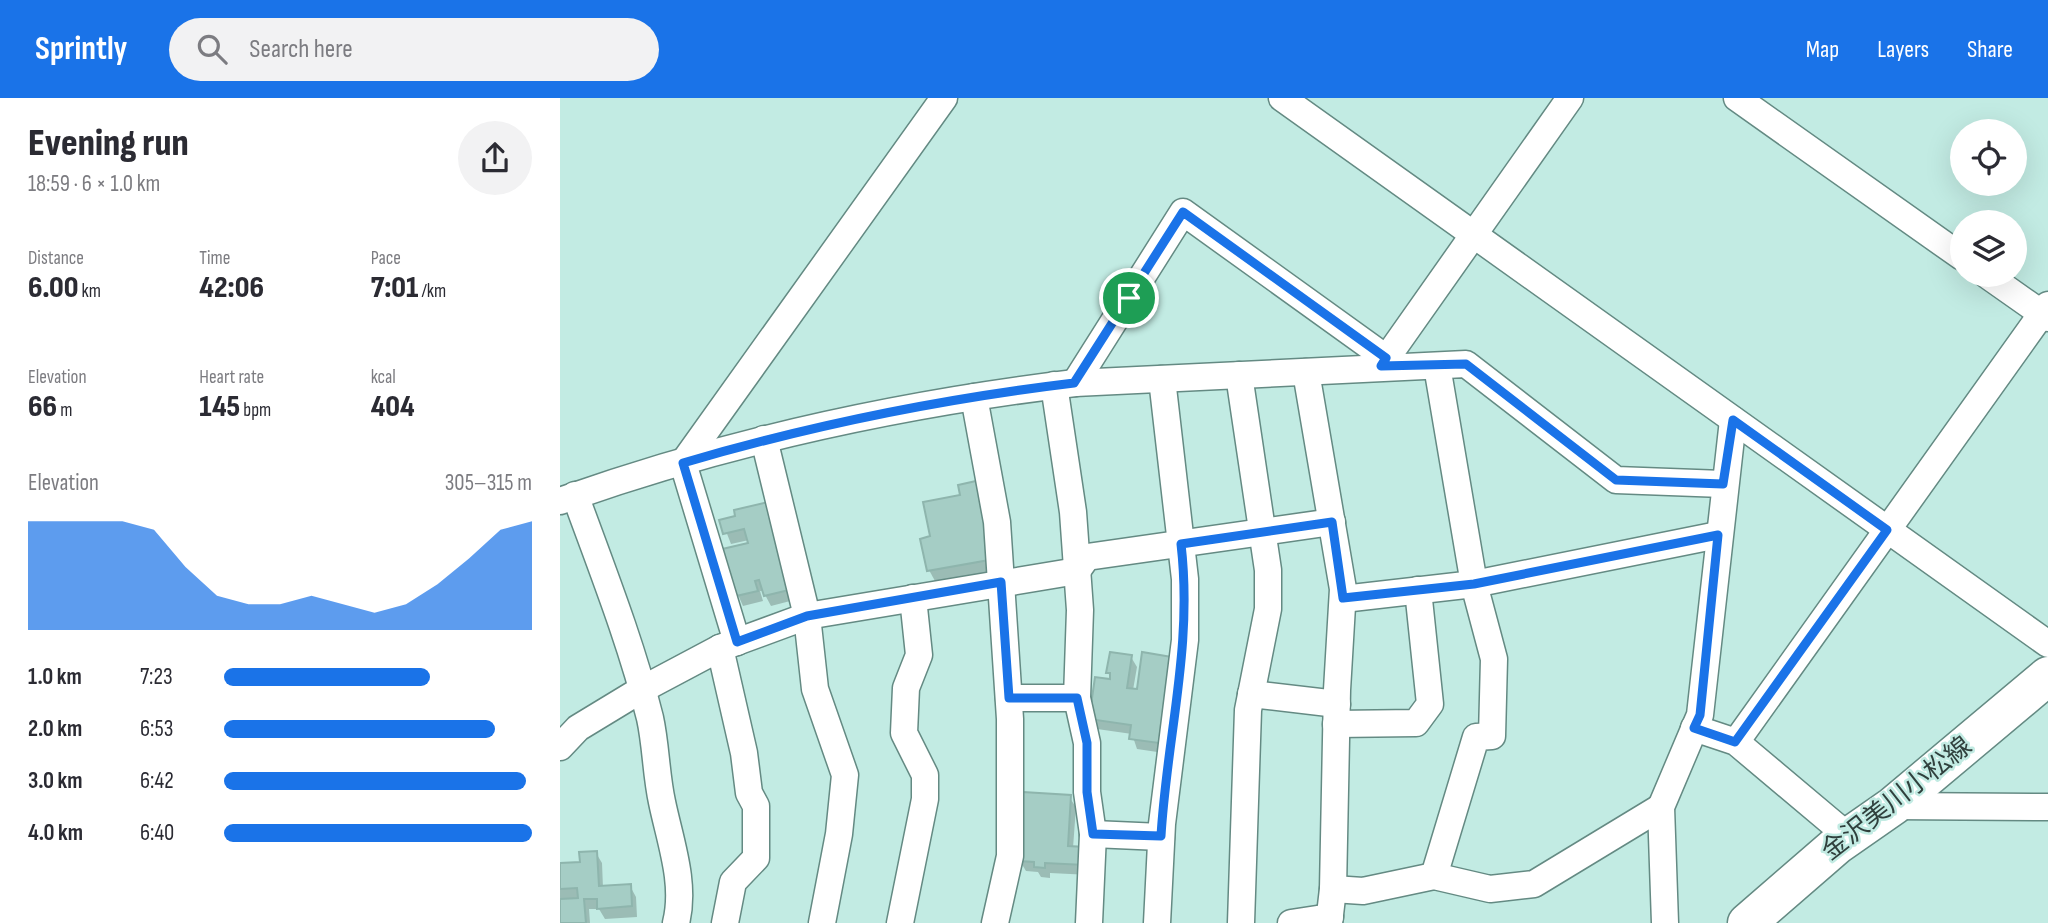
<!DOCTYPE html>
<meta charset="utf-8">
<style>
:root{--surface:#fff;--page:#f2f2f3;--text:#2b2b33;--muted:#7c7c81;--accent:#1a73e8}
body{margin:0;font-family:"Sofia Sans Condensed","Noto Sans JP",sans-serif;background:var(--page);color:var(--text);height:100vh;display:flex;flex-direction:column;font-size:26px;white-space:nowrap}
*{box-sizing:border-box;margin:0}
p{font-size:23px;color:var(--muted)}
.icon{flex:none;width:38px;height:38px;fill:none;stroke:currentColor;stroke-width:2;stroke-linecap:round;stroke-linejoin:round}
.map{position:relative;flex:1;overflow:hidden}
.details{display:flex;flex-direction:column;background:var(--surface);width:560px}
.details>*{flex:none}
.fabs{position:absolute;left:1390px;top:21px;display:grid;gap:14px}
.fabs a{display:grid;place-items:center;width:77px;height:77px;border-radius:50%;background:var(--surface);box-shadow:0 7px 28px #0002;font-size:35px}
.pin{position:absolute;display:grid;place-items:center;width:60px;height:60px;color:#fff;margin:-30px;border:4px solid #fff;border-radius:50%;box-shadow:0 2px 7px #0007}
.round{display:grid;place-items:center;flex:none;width:74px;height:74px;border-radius:37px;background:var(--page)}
.headline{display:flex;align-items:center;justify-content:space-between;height:119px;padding:0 28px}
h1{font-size:38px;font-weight:800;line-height:52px}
.metrics{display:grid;grid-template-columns:repeat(3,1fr);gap:10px;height:119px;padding:7px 28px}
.metrics div{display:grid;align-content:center}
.metrics b{font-size:30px;font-weight:800}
.metrics small{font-size:19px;font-weight:400}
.metrics p{font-size:19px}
.chart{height:196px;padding:14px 28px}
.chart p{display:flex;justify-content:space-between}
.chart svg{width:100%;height:126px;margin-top:7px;fill:var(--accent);opacity:.7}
ul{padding:0 28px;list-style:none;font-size:23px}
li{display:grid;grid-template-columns:112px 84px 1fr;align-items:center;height:52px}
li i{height:18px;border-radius:9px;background:var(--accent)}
header{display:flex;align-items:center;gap:42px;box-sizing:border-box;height:98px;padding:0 35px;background:var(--accent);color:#fff}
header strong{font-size:33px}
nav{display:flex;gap:38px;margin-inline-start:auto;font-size:24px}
.search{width:490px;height:63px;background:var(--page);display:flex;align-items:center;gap:18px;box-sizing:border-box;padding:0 24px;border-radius:38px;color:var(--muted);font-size:26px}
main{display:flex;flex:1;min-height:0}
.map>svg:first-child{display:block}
.shadow{fill:#0003}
.building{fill:#a5cdc5;stroke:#8eb5ad;stroke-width:2}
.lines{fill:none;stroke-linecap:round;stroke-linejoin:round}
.street-casing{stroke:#648a83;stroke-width:29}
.primary-casing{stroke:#648a83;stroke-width:41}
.street{stroke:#fff;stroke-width:26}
.primary{stroke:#fff;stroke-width:38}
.route-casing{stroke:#fff;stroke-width:14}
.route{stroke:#1a73e8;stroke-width:9}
.labels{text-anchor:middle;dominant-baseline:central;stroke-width:5;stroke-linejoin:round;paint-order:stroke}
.street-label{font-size:26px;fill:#30403d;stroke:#c2ebe3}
</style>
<header>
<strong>Sprintly</strong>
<div class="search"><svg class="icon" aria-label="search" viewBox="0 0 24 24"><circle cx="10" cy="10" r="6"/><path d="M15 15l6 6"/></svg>Search here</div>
<nav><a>Map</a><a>Layers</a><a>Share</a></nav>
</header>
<main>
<section class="details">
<div class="headline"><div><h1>Evening run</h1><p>18:59 · 6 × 1.0 km</p></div><a class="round"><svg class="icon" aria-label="share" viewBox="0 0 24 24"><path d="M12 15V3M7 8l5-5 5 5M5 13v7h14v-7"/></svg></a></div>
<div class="metrics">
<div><p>Distance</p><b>6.00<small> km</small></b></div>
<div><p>Time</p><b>42:06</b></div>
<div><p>Pace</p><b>7:01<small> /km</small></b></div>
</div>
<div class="metrics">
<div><p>Elevation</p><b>66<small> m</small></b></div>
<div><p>Heart rate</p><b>145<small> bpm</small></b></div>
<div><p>kcal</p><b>404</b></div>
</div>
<div class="chart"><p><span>Elevation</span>305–315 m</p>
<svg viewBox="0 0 160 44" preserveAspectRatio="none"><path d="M0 44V6L10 6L20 6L30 6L40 9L50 22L60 32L70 35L80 35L90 32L100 35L110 38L120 35L130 28L140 19L150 9L160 6V44z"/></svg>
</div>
<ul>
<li><b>1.0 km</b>7:23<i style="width:67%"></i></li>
<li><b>2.0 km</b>6:53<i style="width:88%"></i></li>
<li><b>3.0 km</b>6:42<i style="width:98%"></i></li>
<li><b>4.0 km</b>6:40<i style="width:100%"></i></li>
</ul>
</section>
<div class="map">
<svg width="1488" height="825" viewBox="0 0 1488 825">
<rect width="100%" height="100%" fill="#c2ebe3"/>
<g class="shadow">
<polygon points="403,398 433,473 375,483 369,472 372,439"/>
<polygon points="177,419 234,502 211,508 203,493 200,493 203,503 183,508 175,490 189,442 171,446 162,423"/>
<polygon points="571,559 577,569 573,592 604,655 577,651 572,636 537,631 531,620 553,583 548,575"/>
<polygon points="509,699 516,709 513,750 530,777 490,775 490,780 481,779 478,774 466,773 460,763"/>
<polygon points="36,755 42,765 43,790 70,788 76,799 77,819 45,821 39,811 29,811 30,825 0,825 0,767 22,765"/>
</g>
<g class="building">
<polygon points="416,383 432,458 429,462 367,473 360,441 370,438 363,404 400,397 398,387"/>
<polygon points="208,404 229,492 204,498 199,482 195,483 198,493 176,498 158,452 188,445 184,431 163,436 159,422 175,418 174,412"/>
<polygon points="550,554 572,557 567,590 577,591 582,554 612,559 599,645 569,641 571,627 529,621 535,579 550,581 550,575 546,575"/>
<polygon points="463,694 511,697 508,748 526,749 525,767 485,765 485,770 474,769 474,764 459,763"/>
<polygon points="37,753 39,788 71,786 72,808 37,811 37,801 24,801 26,825 0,825 0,801 18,800 17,790 0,791 0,765 20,764 19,754"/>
</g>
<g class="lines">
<defs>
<g id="street">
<polyline points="722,0 1488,546"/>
<polyline points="1177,0 1402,159"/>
<polyline points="1427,177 1488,220"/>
<polyline points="821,268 1010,0"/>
<polyline points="746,274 783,491 777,592 773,791 769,825"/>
<polyline points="679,277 708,472 708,511 688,612 681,825"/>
<polyline points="515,285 623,114 826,260"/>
<polyline points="494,287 513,414 520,512 517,600 527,645 527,694 533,736 529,825"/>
<polyline points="414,299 437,424 450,621 450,758 435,825"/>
<polyline points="204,341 247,518 255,591 285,677 279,736 262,825"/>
<polyline points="123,365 384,0"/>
<polyline points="123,365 177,544"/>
<path d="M15,397c27,74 56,147 75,223 6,27 6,57 12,84 8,39 24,81 14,121"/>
<path d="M0,403c166,-59 340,-97 515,-118l391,-19 150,116 107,4"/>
<polyline points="783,501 914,486 1158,437"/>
<polyline points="160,550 184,655 189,695 196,708 196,760 173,784 165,825"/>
<polyline points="691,596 777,606"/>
<polyline points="449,600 517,600"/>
<polyline points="776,626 856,625 870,606 858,492"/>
<polyline points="1134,630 1176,644 1289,739"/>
<polyline points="1176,644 1488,207"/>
<polyline points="0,649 18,630 79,593 160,550 247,518 517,473 527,459 772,424"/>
<polyline points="1333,708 1488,709"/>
<polyline points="533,736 601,739"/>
<polyline points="874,778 916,639 932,638 934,561 914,486 877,268"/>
<polyline points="773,791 803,793 874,778 930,791 974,786 1101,709"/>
<polyline points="340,825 365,701 365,677 344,635 346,590 359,557 353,500"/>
<polyline points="597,825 602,726 625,542 625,481 602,281"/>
<polyline points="731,825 770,819"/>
<polyline points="1105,825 1101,709 1140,617 1173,322"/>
</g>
<polyline id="primary" points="1187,825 1277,747 1333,708 1488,578"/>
</defs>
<use href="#street" class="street-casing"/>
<use href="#primary" class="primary-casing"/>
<use href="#street" class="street"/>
<use href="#primary" class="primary"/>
</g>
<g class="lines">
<defs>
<path id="route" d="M623,114l203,146 -5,8 85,-2 150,116 107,4 10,-64 154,110 -152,212 -41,-14 6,-13 18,-180 -244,49 -131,14 -11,-76 -151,22c12,103 -14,191 -20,292l-68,-2 -6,-42v-49l-10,-45h-68l-8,-116 -194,34 -70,26 -54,-179c129,-38 258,-64 391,-80z"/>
</defs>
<use href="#route" class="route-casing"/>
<use href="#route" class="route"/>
</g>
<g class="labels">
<g class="street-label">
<text transform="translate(1337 701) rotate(-38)">金沢美川小松線</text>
</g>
</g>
</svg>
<div class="fabs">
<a><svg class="icon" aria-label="locate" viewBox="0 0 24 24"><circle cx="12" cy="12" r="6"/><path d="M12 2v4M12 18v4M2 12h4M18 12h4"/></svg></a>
<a><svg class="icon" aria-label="layers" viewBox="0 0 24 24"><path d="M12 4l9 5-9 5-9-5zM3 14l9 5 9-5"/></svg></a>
</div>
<div class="pin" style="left:569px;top:200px;background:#1e9e55"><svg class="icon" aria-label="arrive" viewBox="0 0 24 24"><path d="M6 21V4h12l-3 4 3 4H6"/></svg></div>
</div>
</main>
